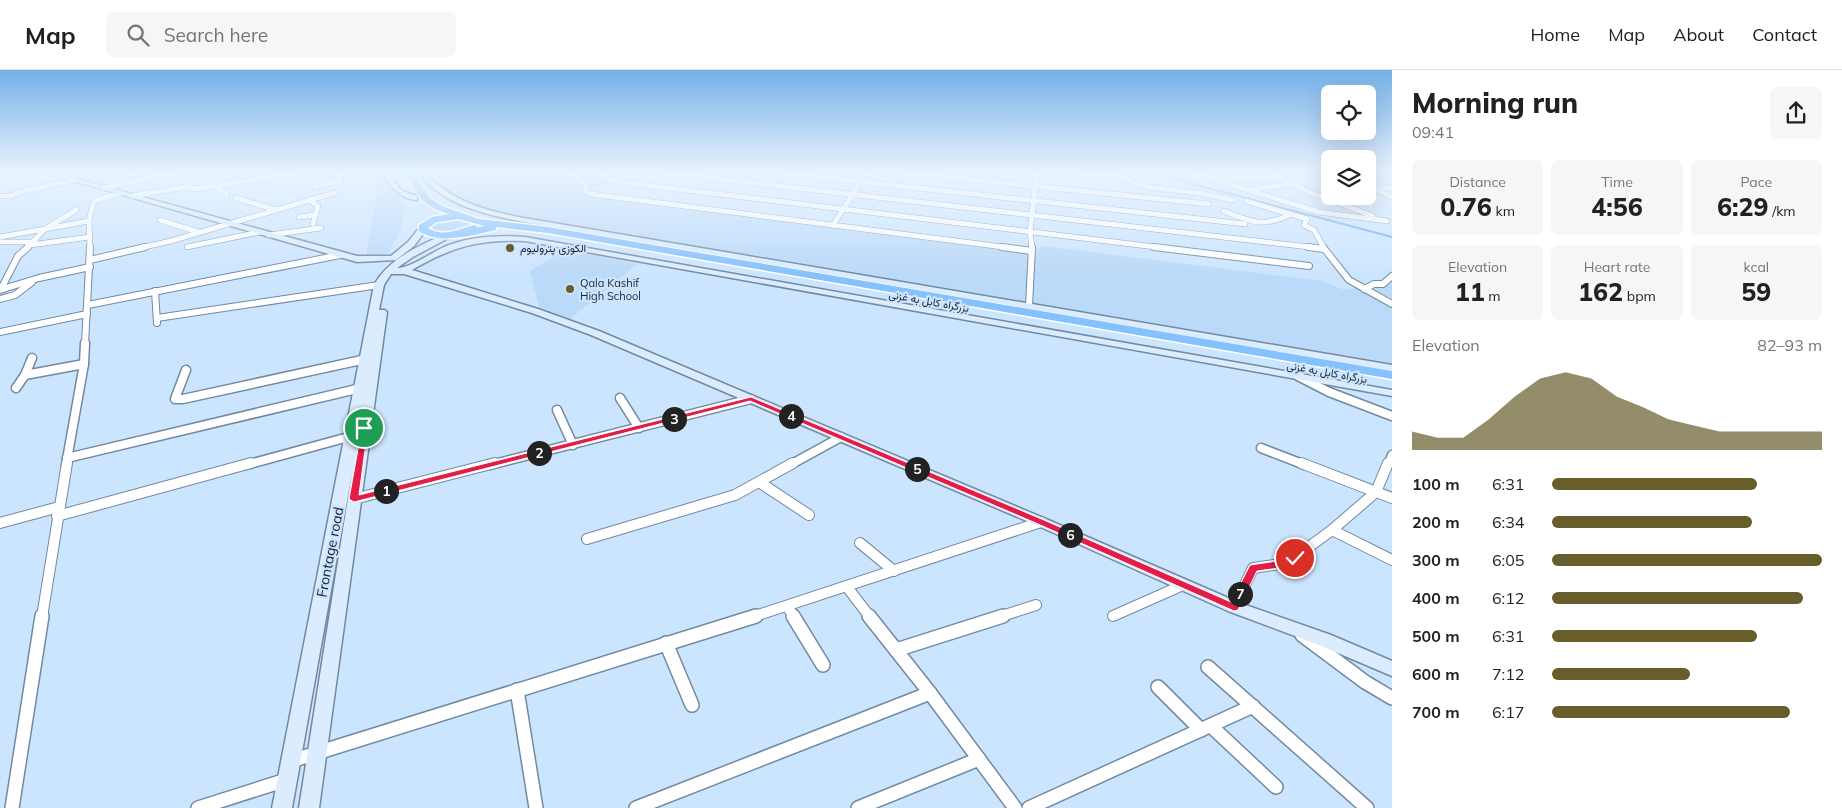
<!DOCTYPE html>
<meta charset="utf-8">
<style>
:root{--surface:#fff;--page:#f6f6f6;--text:#202124;--muted:#757577;--line:#e0e0e0;--accent:#685e2b}
body{margin:0;font-family:Mulish,Vazirmatn,sans-serif;background:var(--page);color:var(--text);height:100vh;display:flex;flex-direction:column;font-size:19px;white-space:nowrap}
*{box-sizing:border-box;margin:0}
p{font-size:16px;color:var(--muted)}
.icon{flex:none;width:28px;height:28px;fill:none;stroke:currentColor;stroke-width:2;stroke-linecap:round;stroke-linejoin:round}
.map{position:relative;flex:1;overflow:hidden}
.details{display:flex;flex-direction:column;background:var(--surface);width:450px}
.details>*{flex:none}
.controls{position:absolute;left:1321px;top:15px;display:grid;gap:10px}
.controls a{display:grid;place-items:center;width:55px;height:55px;border-radius:8px;background:var(--surface);box-shadow:0 5px 20px #0002;font-size:25px}
.pin{position:absolute;display:grid;place-items:center;width:42px;height:42px;color:#fff;margin:-21px;border:2px solid #fff;border-radius:50%;box-shadow:0 1px 5px #0007}
.km{position:absolute;width:25px;height:25px;margin:-12px;border-radius:50%;background:#222;color:#fff;font-size:14px;line-height:25px;text-align:center}
.round{display:grid;place-items:center;flex:none;width:52px;height:52px;border-radius:8px;background:var(--page)}
.overview{display:flex;align-items:center;justify-content:space-between;height:85px;padding:0 20px}
h1{font-size:28px;font-weight:800;line-height:38px}
.figures{display:grid;grid-template-columns:repeat(3,1fr);gap:8px;height:85px;padding:5px 20px}
.figures div{display:grid;align-content:center;border-radius:8px;background:var(--page);text-align:center}
.figures b{font-size:25px;font-weight:800}
.figures small{font-size:14px;font-weight:400}
.figures p{font-size:14px}
.chart{height:140px;padding:10px 20px}
.chart p{display:flex;justify-content:space-between}
.chart svg{width:100%;height:90px;margin-top:5px;fill:var(--accent);opacity:.7}
ul{padding:0 20px;list-style:none;font-size:16px}
li{display:grid;grid-template-columns:80px 60px 1fr;align-items:center;height:38px}
li i{height:12px;border-radius:6px;background:var(--accent)}
header{display:flex;align-items:center;gap:30px;box-sizing:border-box;height:70px;padding:0 25px;background:var(--surface);border-bottom:1px solid var(--line)}
header strong{font-size:24px}
nav{display:flex;gap:28px;margin-inline-start:auto;font-size:18px}
.search{width:350px;height:45px;background:var(--page);display:flex;align-items:center;gap:12px;box-sizing:border-box;padding:0 18px;border-radius:8px;color:var(--muted);font-size:19px}
main{display:flex;flex:1;min-height:0}
.map>svg:first-child{display:block}
.built{fill:#bbd9f8}
.green{fill:#afd6ff}
.lines{fill:none;stroke-linecap:round;stroke-linejoin:round}
.stream{stroke:#69a9e7;stroke-width:2}
.street-far4-casing{stroke:#7289a0;stroke-width:6}
.street-far3-casing{stroke:#7289a0;stroke-width:8}
.street-far2-casing{stroke:#7289a0;stroke-width:11}
.street-far1-casing{stroke:#7289a0;stroke-width:12}
.street-casing{stroke:#7289a0;stroke-width:16}
.secondary-casing{stroke:#7289a0;stroke-width:3}
.highway-casing{stroke:#fff;stroke-width:3}
.street-far4{stroke:#fff;stroke-width:5}
.street-far3{stroke:#fff;stroke-width:6}
.street-far2{stroke:#fff;stroke-width:8}
.street-far1{stroke:#fff;stroke-width:10}
.street{stroke:#fff;stroke-width:13}
.secondary{fill:#daecfe;fill-rule:evenodd}
.highway{fill:#85c1fc;fill-rule:evenodd}
.route{fill:#e11d48;stroke:#fff}
.poi-dot{fill:#685e2b;stroke:#cce5ff;stroke-width:2}
.labels{text-anchor:middle;dominant-baseline:central;stroke-width:4.5;stroke-linejoin:round;paint-order:stroke}
.far-poi-label{font-size:11px;fill:#1b242e;stroke:#cce5ff;text-anchor:start}
.far-street-label{font-size:11px;fill:#1b242e;stroke:#cce5ff}
.street-label{font-size:14px;fill:#1b242e;stroke:#cce5ff}
</style>
<header>
<strong>Map</strong>
<div class="search"><svg class="icon" aria-label="search" viewBox="0 0 24 24"><circle cx="10" cy="10" r="6"/><path d="M15 15l6 6"/></svg>Search here</div>
<nav><a>Home</a><a>Map</a><a>About</a><a>Contact</a></nav>
</header>
<main>
<div class="map">
<svg width="1392" height="738" viewBox="0 0 1392 738">
<rect width="100%" height="100%" fill="#cce5ff"/>
<g class="built">
<polygon points="426,102 649,102 651,103 634,102 583,122 1035,180 1044,176 1322,211 1342,219 1363,218 1379,214 1392,201 1392,297 518,147 447,128"/>
<polygon points="389,110 401,130 405,141 400,162 386,186 366,186 379,111"/>
<polygon points="564,180 599,186 637,194 570,249 539,237 530,201"/>
</g>
<path class="green" d="M460,149l8,4 -1,4c-10,5 -26,8 -35,1l2,-4 10,-4z"/>
<g class="lines">
<polyline class="stream" points="1148,102 1392,167"/>
<defs>
<g id="street-far4">
<polyline points="569,102 585,113 586,121 590,124 1011,178"/>
<polyline points="598,102 610,109 627,113 1164,178"/>
<polyline points="658,102 1318,178"/>
<polyline points="772,102 1245,154"/>
<polyline points="896,102 1209,134"/>
<polyline points="1021,102 1037,103"/>
<polyline points="1190,102 1319,142 1387,151"/>
<polyline points="1271,102 1311,123 1373,146"/>
<polyline points="1078,103 1109,105 1114,104 1112,102"/>
<polyline points="1113,105 1147,117 1199,123 1233,130"/>
<polyline points="182,107 191,118"/>
<polyline points="1221,108 1278,107"/>
<polyline points="123,109 139,102"/>
<polyline points="214,116 227,124"/>
<polyline points="315,116 341,111 336,102"/>
<polyline points="1368,116 1392,127"/>
<polyline points="103,118 178,102"/>
<polyline points="1253,119 1294,114"/>
<polyline points="1376,119 1392,118"/>
<polyline points="1,126 11,126 20,122 74,110"/>
<polyline points="132,126 185,117 196,119 300,102"/>
<polyline points="236,128 276,140"/>
<polyline points="309,130 318,136 313,154"/>
<polyline points="1246,131 1307,149 1304,155 1314,160 1324,178"/>
<path d="M1224,141c27,11 39,17 67,3"/>
<polyline points="299,147 315,145"/>
<polyline points="160,150 198,162"/>
<polyline points="833,155 867,102"/>
<polyline points="269,165 321,158"/>
<polyline points="0,167 89,151"/>
<polyline points="0,172 34,172"/>
<polyline points="30,175 90,167"/>
<polyline points="187,177 260,162"/>
<polyline points="27,178 45,159 76,140"/>
<polyline points="90,178 89,150 94,131 120,123"/>
<polyline points="140,178 171,171 334,123"/>
<polyline points="1032,178 1030,162 1037,102"/>
</g>
<g id="street-far3">
<polyline points="1002,177 1032,181"/>
<polyline points="1154,177 1309,196"/>
<polyline points="1308,177 1324,179"/>
<polyline points="1323,177 1349,210 1392,234"/>
<polyline points="90,190 145,177"/>
<polyline points="1,219 18,186 28,177"/>
<polyline points="1364,219 1374,214 1383,214 1392,206"/>
<polyline points="0,220 39,208 90,197"/>
<polyline points="155,221 157,253"/>
<polyline points="0,229 15,225 32,212"/>
<polyline points="88,235 340,185"/>
<polyline points="1029,236 1032,177"/>
<polyline points="157,248 379,215"/>
<polyline points="0,262 87,244"/>
<polyline points="85,274 90,177"/>
</g>
<g id="street-far2">
<polyline points="186,300 175,329 183,329 366,289"/>
<polyline points="25,305 84,294"/>
<polyline points="1298,306 1329,322 1392,346"/>
<polyline points="16,318 25,305 32,288"/>
<polyline points="620,328 639,358"/>
<polyline points="557,340 573,375"/>
<polyline points="1261,378 1305,395"/>
<polyline points="67,388 361,318"/>
<polyline points="66,395 84,294 85,273"/>
<polyline points="246,395 352,366"/>
<polyline points="490,395 751,329"/>
<polyline points="790,395 841,367"/>
<polyline points="1388,395 1392,385"/>
</g>
<g id="street-far1">
<polyline points="1301,393 1392,428"/>
<polyline points="759,412 809,445"/>
<polyline points="354,429 495,393"/>
<polyline points="57,446 251,393"/>
<polyline points="0,453 59,437"/>
<polyline points="1332,460 1376,422 1388,393"/>
<polyline points="587,469 735,425 793,393"/>
<polyline points="860,473 894,501"/>
<polyline points="847,517 870,547"/>
<polyline points="787,536 794,547"/>
<polyline points="1234,537 1253,498 1287,493 1332,460 1392,490"/>
<polyline points="1113,546 1183,515"/>
<polyline points="42,547 67,393"/>
<polyline points="752,547 1041,452"/>
<polyline points="999,547 1036,535"/>
</g>
<g id="street">
<polyline points="793,546 823,595"/>
<polyline points="869,546 930,623 1015,738"/>
<polyline points="1302,565 1365,612 1392,628"/>
<polyline points="666,573 692,635"/>
<polyline points="896,580 1003,546"/>
<polyline points="1208,597 1367,738"/>
<polyline points="1158,617 1201,660"/>
<polyline points="517,620 536,738"/>
<polyline points="1211,656 1276,717"/>
<polyline points="291,691 756,546"/>
<polyline points="12,738 42,546"/>
<polyline points="198,738 286,710"/>
<polyline points="636,738 930,623"/>
<polyline points="858,738 979,689"/>
<polyline points="1029,738 1253,636"/>
</g>
<g id="secondary">
<polygon points="42,102 52,102 357,186 391,186 408,172 420,157 427,159 414,176 396,190 357,192"/>
<path d="M381,102h6l15,19 15,5v4c-17,0 -28,-16 -36,-28z"/>
<path d="M418,102h6c28,29 56,37 94,45l874,148v6l-874,-150c-38,-8 -76,-17 -100,-49z"/>
<path d="M447,163l7,2 -41,22 -16,11c13,0 34,-15 47,-21 26,-11 53,-12 81,-10l867,153v6l-867,-155c-46,-2 -74,6 -113,29l126,39 61,22 447,188 194,84 91,32 61,26v15l-73,-31 -91,-34 -192,-86 -445,-190 -59,-22 -128,-39h-13l-7,11 -5,25h6l2,2 -68,496h-20l53,-335 -60,335h-20l102,-523c15,-27 47,-40 73,-52z"/>
</g>
<path id="highway" d="M405,102h8l17,26 12,8 37,13 69,8 844,144v8l-844,-146 -52,-6v3c-21,5 -59,15 -77,1v-6l13,-8 17,-3c-27,-8 -31,-18 -44,-42zM459,149l26,7 -7,1 -4,-2c-15,4 -31,13 -46,3l9,-6z"/>
</defs>
<use href="#street-far4" class="street-far4-casing"/>
<use href="#street-far3" class="street-far3-casing"/>
<use href="#street-far2" class="street-far2-casing"/>
<use href="#street-far1" class="street-far1-casing"/>
<use href="#street" class="street-casing"/>
<use href="#secondary" class="secondary-casing"/>
<use href="#highway" class="highway-casing"/>
<use href="#street-far4" class="street-far4"/>
<use href="#street-far3" class="street-far3"/>
<use href="#street-far2" class="street-far2"/>
<use href="#street-far1" class="street-far1"/>
<use href="#street" class="street"/>
<use href="#secondary" class="secondary"/>
<use href="#highway" class="highway"/>
</g>
<linearGradient id="sky" x2="0" y2="1"><stop stop-color="#75b0e8"/><stop offset="0.5" stop-color="#e8f3ff"/><stop offset="1" stop-color="#e8f3ff" stop-opacity="0"/></linearGradient>
<rect width="1392" height="205" fill="url(#sky)"/>
<polygon class="route" points="751,327 1044,450 1231,532 1250,495 1284,490 1295,485 1300,488 1287,497 1257,501 1238,540 1234,541 1038,454 750,331 354,432 349,429 362,357 368,358 359,425"/>
<g class="poi-dot">
<circle cx="510" cy="178" r="5"/>
<circle cx="570" cy="219" r="5"/>
</g>
<g class="labels">
<g class="far-poi-label">
<text x="520" y="178">الکوزی پترولیوم</text>
<text x="580" y="213">Qala Kashif<tspan x="580" dy="13">High School</tspan></text>
</g>
<g class="far-street-label">
<text transform="translate(929 231) rotate(10)">بزرگراه کابل به غزنی</text>
<text transform="translate(1327 302) rotate(10)">بزرگراه کابل به غزنی</text>
</g>
<g class="street-label">
<text transform="translate(330 482) rotate(-79)">Frontage road</text>
</g>
</g>
</svg>
<div class="controls">
<a><svg class="icon" aria-label="locate" viewBox="0 0 24 24"><circle cx="12" cy="12" r="6"/><path d="M12 2v4M12 18v4M2 12h4M18 12h4"/></svg></a>
<a><svg class="icon" aria-label="layers" viewBox="0 0 24 24"><path d="M12 4l9 5-9 5-9-5zM3 14l9 5 9-5"/></svg></a>
</div>
<div class="pin" style="left:364px;top:358px;background:#1e9e55"><svg class="icon" aria-label="arrive" viewBox="0 0 24 24"><path d="M6 21V4h12l-3 4 3 4H6"/></svg></div>
<div class="pin" style="left:1295px;top:488px;background:#d93025"><svg class="icon" aria-label="check" viewBox="0 0 24 24"><path d="M5 12l5 5 9-10"/></svg></div>
<b class="km" style="left:386px;top:421px">1</b>
<b class="km" style="left:539px;top:383px">2</b>
<b class="km" style="left:674px;top:349px">3</b>
<b class="km" style="left:791px;top:346px">4</b>
<b class="km" style="left:917px;top:399px">5</b>
<b class="km" style="left:1070px;top:465px">6</b>
<b class="km" style="left:1240px;top:524px">7</b>
</div>
<section class="details">
<div class="overview"><div><h1>Morning run</h1><p>09:41</p></div><a class="round"><svg class="icon" aria-label="share" viewBox="0 0 24 24"><path d="M12 15V3M7 8l5-5 5 5M5 13v7h14v-7"/></svg></a></div>
<div class="figures">
<div><p>Distance</p><b>0.76<small> km</small></b></div>
<div><p>Time</p><b>4:56</b></div>
<div><p>Pace</p><b>6:29<small> /km</small></b></div>
</div>
<div class="figures">
<div><p>Elevation</p><b>11<small> m</small></b></div>
<div><p>Heart rate</p><b>162<small> bpm</small></b></div>
<div><p>kcal</p><b>59</b></div>
</div>
<div class="chart"><p><span>Elevation</span>82–93 m</p>
<svg viewBox="0 0 160 44" preserveAspectRatio="none"><path d="M0 44V35L10 38L20 38L30 29L40 18L50 9L60 6L70 9L80 18L90 23L100 29L110 32L120 35L130 35L140 35L150 35L160 35V44z"/></svg>
</div>
<ul>
<li><b>100 m</b>6:31<i style="width:76%"></i></li>
<li><b>200 m</b>6:34<i style="width:74%"></i></li>
<li><b>300 m</b>6:05<i style="width:100%"></i></li>
<li><b>400 m</b>6:12<i style="width:93%"></i></li>
<li><b>500 m</b>6:31<i style="width:76%"></i></li>
<li><b>600 m</b>7:12<i style="width:51%"></i></li>
<li><b>700 m</b>6:17<i style="width:88%"></i></li>
</ul>
</section>
</main>
